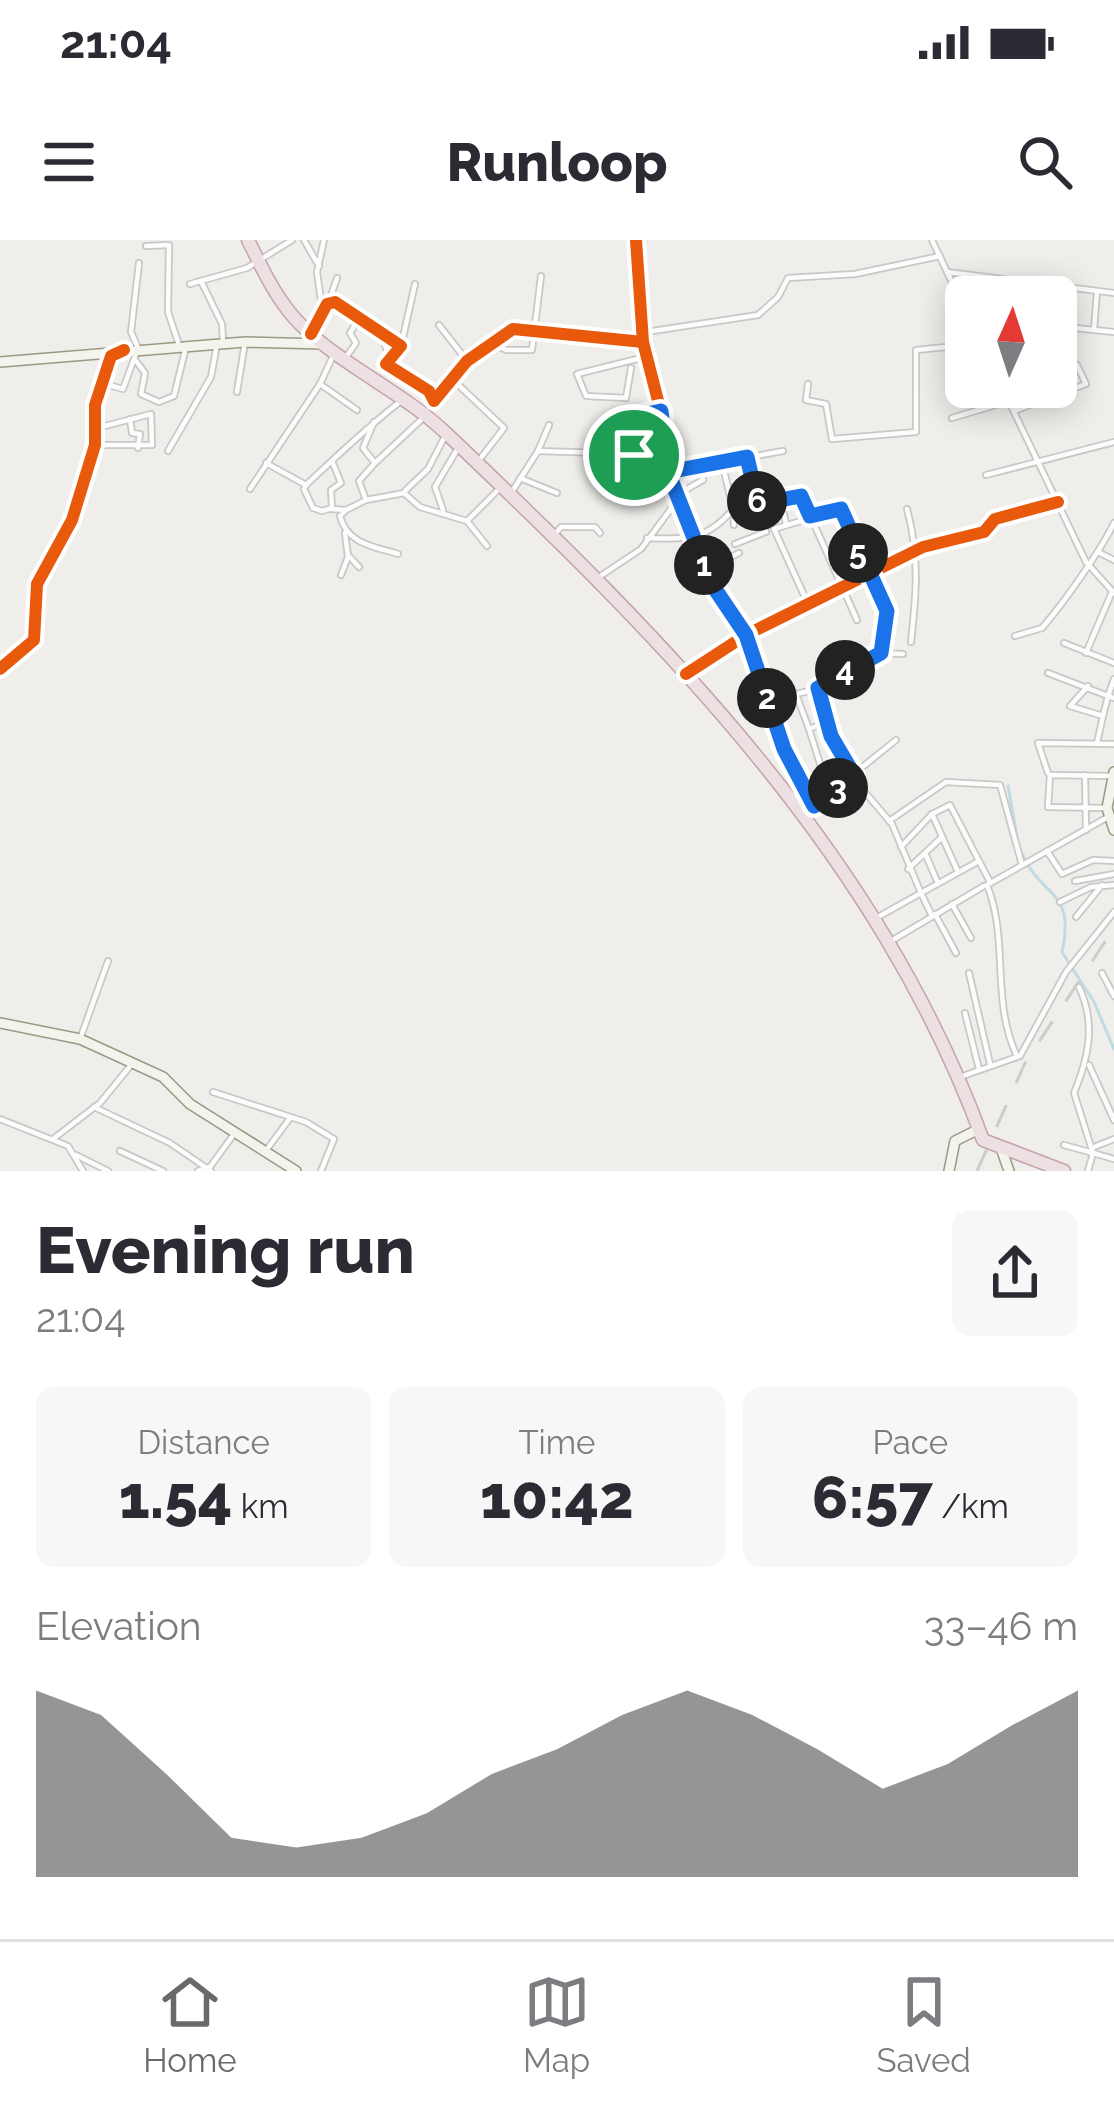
<!DOCTYPE html>
<meta charset="utf-8">
<style>
:root{--surface:#fff;--page:#f7f7f7;--text:#2b2b33;--muted:#7c7c81;--line:#e1e1e2;--accent:#6a6968}
body{margin:0;font-family:Raleway,sans-serif;background:var(--page);color:var(--text);height:100vh;display:flex;flex-direction:column;font-size:45px;white-space:nowrap}
*{box-sizing:border-box;margin:0}
p{font-size:39px;color:var(--muted)}
.icon{flex:none;width:66px;height:66px;fill:none;stroke:currentColor;stroke-width:2;stroke-linecap:round;stroke-linejoin:round}
.map{position:relative;height:931px;overflow:hidden}
.panel{display:flex;flex-direction:column;background:var(--surface);flex:1}
.panel>*{flex:none}
.needle{width:78px;rotate:3deg}
.fabs{position:absolute;left:945px;top:36px;display:grid;gap:24px}
.fabs a{display:grid;place-items:center;width:132px;height:132px;border-radius:18px;background:var(--surface);box-shadow:0 6px 30px #0003;font-size:60px}
.pin{position:absolute;display:grid;place-items:center;width:102px;height:102px;color:#fff;margin:-51px;border:6px solid #fff;border-radius:50%;box-shadow:0 3px 12px #0007}
.km{position:absolute;width:60px;height:60px;margin:-30px;border-radius:50%;background:#222;color:#fff;font-size:33px;line-height:60px;text-align:center}
.round{display:grid;place-items:center;flex:none;width:126px;height:126px;border-radius:18px;background:var(--page)}
.summary{display:flex;align-items:center;justify-content:space-between;height:204px;padding:0 36px}
h1{font-size:66px;font-weight:800;line-height:90px}
.stats{display:grid;grid-template-columns:repeat(3,1fr);gap:18px;height:204px;padding:12px 36px}
.stats div{display:grid;align-content:center;border-radius:18px;background:var(--page);text-align:center}
.stats b{font-size:60px;font-weight:800}
.stats small{font-size:33px;font-weight:400}
.stats p{font-size:33px}
.chart{height:336px;padding:24px 36px}
.chart p{display:flex;justify-content:space-between}
.chart svg{width:100%;height:216px;margin-top:12px;fill:var(--accent);opacity:.7}
.status{display:flex;justify-content:space-between;align-items:center;height:84px;padding:0 60px;background:var(--surface);direction:ltr}
.status svg{height:33px;fill:currentColor}
header{display:flex;justify-content:space-between;align-items:center;height:156px;padding:0 36px;background:var(--surface);font-size:54px;font-weight:800}
.tab-bar{display:flex;justify-content:space-around;align-items:center;height:168px;border-top:3px solid var(--line);background:var(--surface);font-size:33px;color:var(--muted)}
.tab-bar a{display:grid;justify-items:center;gap:6px}
.tab-bar .active{color:var(--accent)}
.map>svg:first-child{display:block}
.lines{fill:none;stroke-linecap:round;stroke-linejoin:round}
.stream{stroke:#bfdbe3;stroke-width:3}
.street-casing{stroke:#c9c8c7;stroke-width:8}
.secondary-casing{stroke:#999a82;stroke-width:12}
.highway-casing{stroke:#c5a2ac;stroke-width:15}
.street{stroke:#fdfcfc;stroke-width:4.5}
.secondary{stroke:#f4f4ed;stroke-width:9}
.highway{stroke:#ece0e2;stroke-width:12}
.rail{stroke:#ccc;stroke-width:3;stroke-dasharray:24 24;stroke-linecap:butt}
.cycleway-casing{stroke:#fff;stroke-width:20}
.cycleway{stroke:#e8590c;stroke-width:12}
.route-casing{stroke:#fff;stroke-width:24}
.route{stroke:#1a73e8;stroke-width:15}
</style>
<div class="status"><b>21:04</b><svg viewBox="0 0 49 12"><path d="M0 12V9h3v3zM5 12V6h3v6zM10 12V3h3v9zM15 12V0h3v12zM26 1h20v11H26zM47 4h2v5h-2z"/></svg></div>
<header><svg class="icon" aria-label="menu" viewBox="0 0 24 24"><path d="M4 6h16M4 12h16M4 18h16"/></svg>Runloop<svg class="icon" aria-label="search" viewBox="0 0 24 24"><circle cx="10" cy="10" r="6"/><path d="M15 15l6 6"/></svg></header>
<div class="map">
<svg width="1114" height="931" viewBox="0 0 1114 931">
<rect width="100%" height="100%" fill="#f0eeeb"/>
<g class="lines">
<g class="stream">
<polyline points="1008,546 1018,603"/>
<path d="M1021,612c20,47 55,36 41,100l32,50 20,47"/>
</g>
<defs>
<g id="street">
<polyline points="304,0 319,26"/>
<polyline points="636,0 643,102 665,188 668,232 713,346 746,395 686,434"/>
<polyline points="932,0 966,72"/>
<polyline points="146,6 169,5 168,72 179,105"/>
<polyline points="947,32 1114,53"/>
<polyline points="201,41 222,84 223,102"/>
<polyline points="190,44 247,28 292,0"/>
<polyline points="321,61 317,32 324,0"/>
<polyline points="329,61 337,38"/>
<polyline points="439,85 467,121"/>
<polyline points="1056,86 1094,90 1097,51"/>
<polyline points="1094,90 1114,92"/>
<polyline points="646,92 758,75 778,57 788,38 855,34 940,16"/>
<polyline points="311,94 327,64 335,62 401,106 386,124 429,151 434,161 467,121 513,89 641,102"/>
<polyline points="381,94 390,119"/>
<polyline points="492,103 506,110 532,110 541,36"/>
<polyline points="401,106 415,44"/>
<polyline points="333,116 320,144 357,170"/>
<polyline points="346,117 356,103 350,93 357,82"/>
<polyline points="136,121 145,133 141,154 159,162 174,156 185,111"/>
<polyline points="631,128 626,158 586,156 577,134 649,116"/>
<polyline points="450,137 504,188 480,219"/>
<polyline points="105,144 123,149 138,108 131,92 139,23"/>
<polyline points="808,144 806,160 826,164 832,199 916,192 916,110 966,105"/>
<polyline points="1002,147 1086,322 1114,353"/>
<polyline points="237,152 245,102"/>
<polyline points="1014,171 1086,144 1077,125"/>
<polyline points="952,178 1009,161"/>
<polyline points="130,179 132,193 140,194 138,208"/>
<polyline points="374,182 363,208 375,223 359,241 366,260 404,253 420,267 467,281"/>
<polyline points="95,205 152,205 151,174 105,186 95,181"/>
<polyline points="168,211 211,137 217,104"/>
<polyline points="538,211 549,185"/>
<polyline points="634,215 634,177 660,171"/>
<polyline points="747,217 766,292"/>
<path d="M332,221l9,22 -10,7 1,18 -10,3 -9,-3 -9,-19 2,-4c31,-29 61,-58 95,-84"/>
<polyline points="722,222 733,269 801,255 857,380"/>
<polyline points="266,223 306,245"/>
<polyline points="375,223 423,178"/>
<polyline points="668,232 783,211"/>
<polyline points="986,235 1114,202"/>
<polyline points="520,238 557,253"/>
<polyline points="250,249 320,144"/>
<polyline points="513,250 538,211 665,215"/>
<polyline points="405,251 428,229 444,198"/>
<polyline points="781,260 786,284"/>
<polyline points="680,261 687,249 703,240 701,226"/>
<polyline points="331,269 346,270 366,260"/>
<path d="M907,269c13,47 9,88 4,133"/>
<path d="M346,270l-6,6c7,29 37,31 58,38"/>
<polyline points="443,270 435,247 458,208"/>
<polyline points="555,294 561,287 595,287 600,293"/>
<path d="M647,298c39,1 60,3 86,-29l1,16"/>
<polyline points="735,304 763,293"/>
<polyline points="487,306 467,281 501,247"/>
<polyline points="1098,312 1114,320"/>
<polyline points="348,315 359,327"/>
<polyline points="706,329 739,313"/>
<polyline points="341,335 348,317 345,293"/>
<polyline points="599,337 641,309 679,258"/>
<polyline points="808,364 774,289 841,269 887,371 884,409 855,426"/>
<path d="M1015,396l27,-8c21,-24 59,-78 72,-105"/>
<polyline points="1064,403 1114,423"/>
<polyline points="881,413 903,414"/>
<polyline points="1086,413 1112,352"/>
<polyline points="1048,433 1108,456 1103,476 1070,466 1088,446"/>
<polyline points="1114,439 1108,456 1114,458"/>
<polyline points="824,483 809,489 823,533 835,550"/>
<polyline points="809,489 796,454 818,449"/>
<polyline points="1097,503 1103,476"/>
<polyline points="1048,533 1038,503 1114,504"/>
<polyline points="854,535 831,496 818,449 855,426 860,443"/>
<polyline points="1085,535 1086,590"/>
<polyline points="852,537 892,584 921,653 979,621 950,565 932,574 901,607"/>
<polyline points="815,566 784,509 746,395 923,307 984,292 995,279 1058,262"/>
<polyline points="1107,568 1048,567 1050,535 1113,536"/>
<polyline points="804,574 896,500"/>
<polyline points="932,574 958,632"/>
<polyline points="889,581 946,542 1000,545 1022,625"/>
<polyline points="1047,611 1062,634 1093,620 1114,621"/>
<polyline points="925,613 937,641"/>
<polyline points="979,621 990,642"/>
<polyline points="908,629 942,597"/>
<polyline points="1075,641 1114,634"/>
<polyline points="1060,662 1091,647 1114,645"/>
<polyline points="952,664 971,698"/>
<polyline points="935,674 956,713"/>
<polyline points="878,677 921,653 932,676"/>
<polyline points="1076,677 1102,645"/>
<polyline points="891,701 984,646"/>
<polyline points="969,733 990,824"/>
<polyline points="1102,733 1114,756"/>
<polyline points="965,773 979,829"/>
<polyline points="80,799 108,721"/>
<path d="M1016,814c-25,-55 -7,-115 -29,-169l121,-68"/>
<polyline points="1089,825 1114,880"/>
<polyline points="960,837 1020,816 1066,732 1114,672"/>
<polyline points="213,852 306,882 334,899 321,931"/>
<polyline points="94,867 170,903 211,931"/>
<polyline points="0,879 68,906 83,931"/>
<polyline points="53,899 100,863 131,825"/>
<path d="M1064,905l29,8 -19,-60c15,-36 22,-70 5,-106"/>
<polyline points="1094,907 1114,899"/>
<polyline points="120,911 163,931"/>
<polyline points="265,912 290,878"/>
<polyline points="76,915 108,931"/>
<polyline points="198,931 210,927 234,894"/>
<polyline points="1088,931 1093,913 1114,919"/>
</g>
<g id="secondary">
<polyline points="0,122 245,102 323,104"/>
<polyline points="0,429 34,400 37,344 72,280 95,205 95,165 111,116 124,110"/>
<polyline points="1114,532 1107,568 1114,590"/>
<polyline points="0,783 80,799 163,837 190,864 296,931"/>
<polyline points="1002,911 1009,931"/>
<polyline points="949,931 955,901 979,889"/>
</g>
<path id="highway" d="M248,0c15,30 29,61 53,85 43,42 102,67 146,109 217,206 431,419 536,706l81,31"/>
</defs>
<use href="#street" class="street-casing"/>
<use href="#secondary" class="secondary-casing"/>
<use href="#highway" class="highway-casing"/>
<use href="#street" class="street"/>
<use href="#secondary" class="secondary"/>
<use href="#highway" class="highway"/>
<polyline class="rail" points="977,931 1025,823 1114,688"/>
<defs>
<g id="cycleway">
<polyline points="636,0 643,102 665,188 668,232 713,346 746,395 686,434"/>
<polyline points="311,94 327,64 335,62 401,106 386,124 429,151 434,161 467,121 513,89 643,102"/>
<polyline points="0,429 34,400 37,344 72,280 95,205 95,165 111,116 124,110"/>
<polyline points="815,566 784,509 746,395 923,307 984,292 995,279 1058,262"/>
</g>
</defs>
<use href="#cycleway" class="cycleway-casing"/>
<use href="#cycleway" class="cycleway"/>
</g>
<g class="lines">
<defs>
<polyline id="route" points="634,215 665,215 668,232 713,346 746,395 784,509 814,566 854,535 831,496 818,448 881,413 887,371 841,269 810,276 801,256 758,264 747,217 668,232 661,171 634,177 634,215"/>
</defs>
<use href="#route" class="route-casing"/>
<use href="#route" class="route"/>
</g>
</svg>
<div class="fabs">
<a><svg class="needle" viewBox="-14 -14 28 28"><path d="M0-13l5 13h-10z" fill="#e53935"/><path d="M0 13l5-13h-10z" fill="#7c7c81"/></svg></a>
</div>
<div class="pin" style="left:634px;top:215px;background:#1e9e55"><svg class="icon" aria-label="arrive" viewBox="0 0 24 24"><path d="M6 21V4h12l-3 4 3 4H6"/></svg></div>
<b class="km" style="left:704px;top:325px">1</b>
<b class="km" style="left:767px;top:458px">2</b>
<b class="km" style="left:838px;top:548px">3</b>
<b class="km" style="left:845px;top:430px">4</b>
<b class="km" style="left:858px;top:313px">5</b>
<b class="km" style="left:757px;top:261px">6</b>
</div>
<section class="panel">
<div class="summary"><div><h1>Evening run</h1><p>21:04</p></div><a class="round"><svg class="icon" aria-label="share" viewBox="0 0 24 24"><path d="M12 15V3M7 8l5-5 5 5M5 13v7h14v-7"/></svg></a></div>
<div class="stats">
<div><p>Distance</p><b>1.54<small> km</small></b></div>
<div><p>Time</p><b>10:42</b></div>
<div><p>Pace</p><b>6:57<small> /km</small></b></div>
</div>
<div class="chart"><p><span>Elevation</span>33–46 m</p>
<svg viewBox="0 0 160 44" preserveAspectRatio="none"><path d="M0 44V6L10 11L20 23L30 36L40 38L50 36L60 31L70 23L80 18L90 11L100 6L110 11L120 18L130 26L140 21L150 13L160 6V44z"/></svg>
</div>
</section>
<nav class="tab-bar">
<a class="active"><svg class="icon" aria-label="home" viewBox="0 0 24 24"><path d="M3 11l9-7 9 7M6 9v11h12V9"/></svg>Home</a>
<a><svg class="icon" aria-label="map" viewBox="0 0 24 24"><path d="M3 6l6-2 6 2 6-2v14l-6 2-6-2-6 2zM9 4v14M15 6v14"/></svg>Map</a>
<a><svg class="icon" aria-label="saved" viewBox="0 0 24 24"><path d="M7 4h10v16l-5-4-5 4z"/></svg>Saved</a>
</nav>
